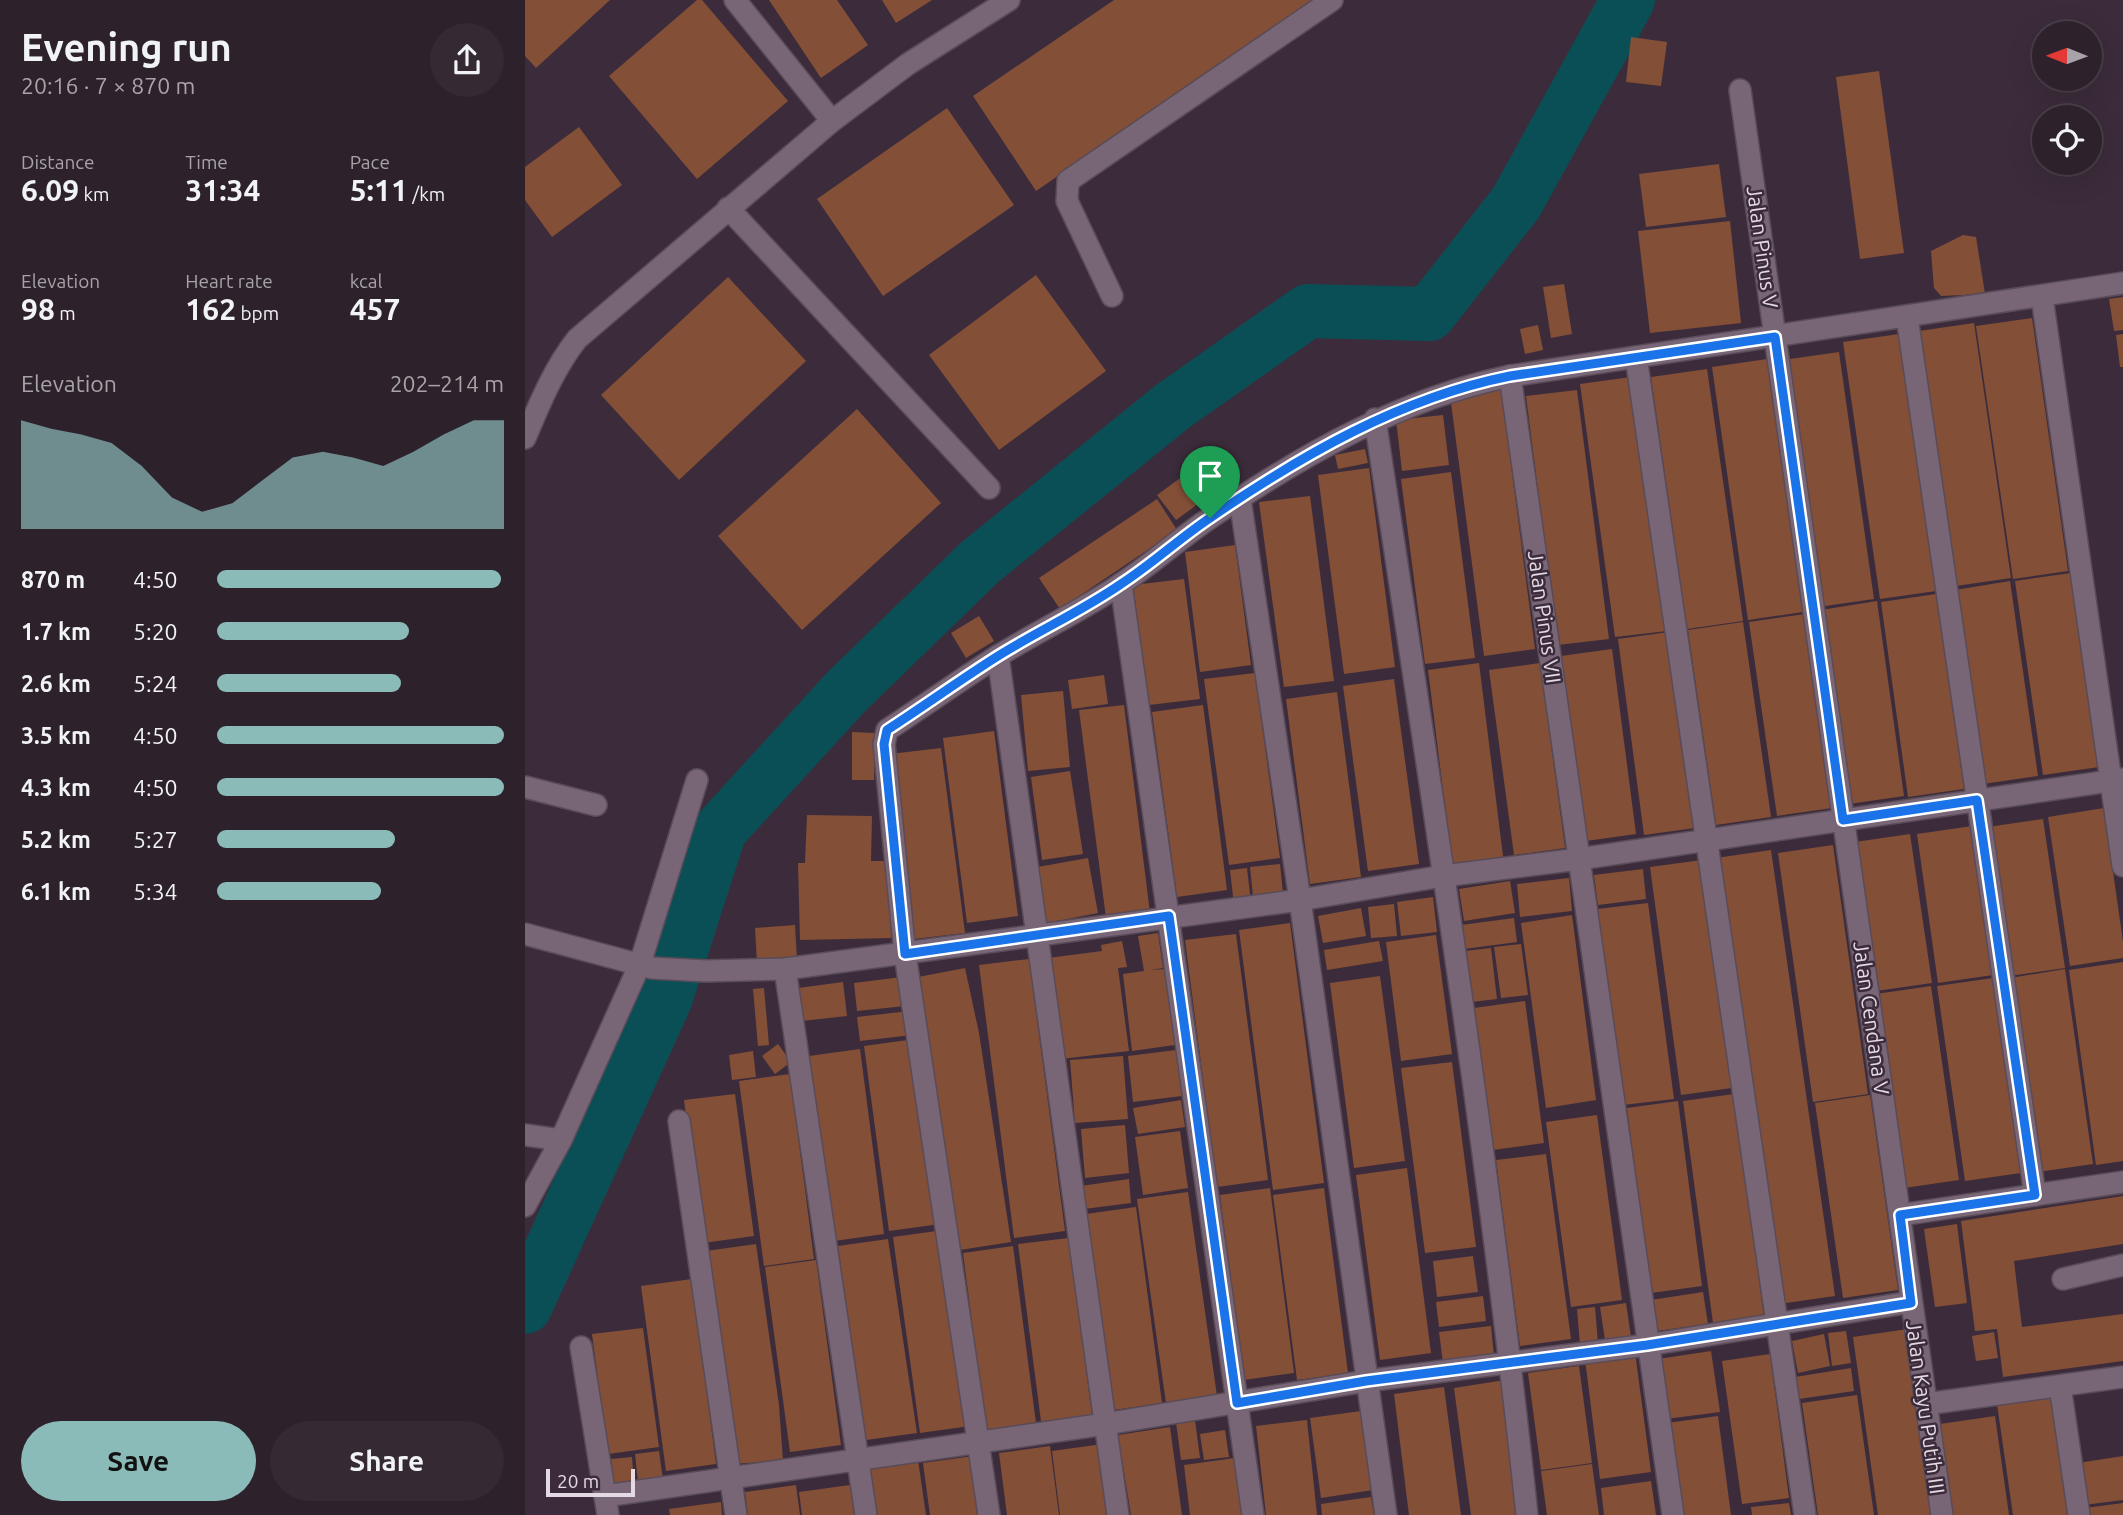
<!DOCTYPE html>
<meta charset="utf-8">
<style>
:root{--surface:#2d212c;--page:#352934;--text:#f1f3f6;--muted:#a7a3a9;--line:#483e48;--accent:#8bbbb9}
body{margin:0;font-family:Ubuntu,sans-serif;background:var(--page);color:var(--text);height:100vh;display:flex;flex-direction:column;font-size:26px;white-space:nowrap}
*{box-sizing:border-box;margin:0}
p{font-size:23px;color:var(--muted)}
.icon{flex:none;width:38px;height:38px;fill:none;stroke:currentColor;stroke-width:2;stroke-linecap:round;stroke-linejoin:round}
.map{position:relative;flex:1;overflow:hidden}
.side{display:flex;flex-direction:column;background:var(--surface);width:525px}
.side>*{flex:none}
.needle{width:46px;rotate:271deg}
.buttons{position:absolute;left:1507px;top:21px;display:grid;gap:14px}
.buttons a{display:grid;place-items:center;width:70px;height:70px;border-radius:50%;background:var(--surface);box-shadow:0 7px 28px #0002,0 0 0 2px var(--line);font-size:35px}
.scale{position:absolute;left:21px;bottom:18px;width:89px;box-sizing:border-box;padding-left:7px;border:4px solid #e4dae3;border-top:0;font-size:19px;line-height:24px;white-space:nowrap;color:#e4dae3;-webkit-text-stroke:5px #3c2c3b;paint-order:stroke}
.pin{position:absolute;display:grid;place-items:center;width:60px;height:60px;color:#fff;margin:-72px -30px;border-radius:50% 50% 50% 0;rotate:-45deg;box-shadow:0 0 7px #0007}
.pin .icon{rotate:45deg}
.round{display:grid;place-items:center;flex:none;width:74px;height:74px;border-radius:37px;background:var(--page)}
.head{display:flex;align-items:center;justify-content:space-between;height:119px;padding:0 21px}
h1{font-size:38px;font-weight:600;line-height:52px}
.figures{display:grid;grid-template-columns:repeat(3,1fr);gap:10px;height:119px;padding:7px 21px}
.figures div{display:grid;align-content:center}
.figures b{font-size:30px;font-weight:600}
.figures small{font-size:19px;font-weight:400}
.figures p{font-size:19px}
.chart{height:196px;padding:14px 21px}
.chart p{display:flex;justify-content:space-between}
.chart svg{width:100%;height:126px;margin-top:7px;fill:var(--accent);opacity:.7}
.cta{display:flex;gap:14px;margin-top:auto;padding:14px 21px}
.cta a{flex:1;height:80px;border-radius:42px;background:var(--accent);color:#111;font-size:28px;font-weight:600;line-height:80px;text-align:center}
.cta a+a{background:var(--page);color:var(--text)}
ul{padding:0 21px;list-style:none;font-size:23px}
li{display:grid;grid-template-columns:112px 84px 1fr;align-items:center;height:52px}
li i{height:18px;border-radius:9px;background:var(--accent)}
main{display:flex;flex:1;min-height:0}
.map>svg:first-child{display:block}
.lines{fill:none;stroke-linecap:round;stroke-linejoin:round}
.river{stroke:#0b4f56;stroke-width:54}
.building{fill:#834f37}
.minor-casing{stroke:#594b58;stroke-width:24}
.minor{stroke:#786676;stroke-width:21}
.route-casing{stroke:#fff;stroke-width:14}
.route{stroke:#1a73e8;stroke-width:9}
.labels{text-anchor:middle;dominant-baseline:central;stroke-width:5;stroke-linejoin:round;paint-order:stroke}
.street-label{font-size:21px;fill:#e4dae3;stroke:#3c2c3b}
</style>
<main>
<section class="side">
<div class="head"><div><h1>Evening run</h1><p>20:16 · 7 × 870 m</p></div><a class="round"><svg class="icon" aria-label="share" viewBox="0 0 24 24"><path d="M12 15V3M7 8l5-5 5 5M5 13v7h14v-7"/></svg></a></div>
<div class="figures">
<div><p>Distance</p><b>6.09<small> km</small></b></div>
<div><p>Time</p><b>31:34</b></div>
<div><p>Pace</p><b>5:11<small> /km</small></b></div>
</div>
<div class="figures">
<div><p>Elevation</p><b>98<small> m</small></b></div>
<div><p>Heart rate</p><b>162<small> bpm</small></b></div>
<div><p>kcal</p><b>457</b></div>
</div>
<div class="chart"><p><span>Elevation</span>202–214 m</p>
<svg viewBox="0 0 160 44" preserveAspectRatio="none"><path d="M0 44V6L10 9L20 11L30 14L40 22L50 33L60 38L70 35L80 27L90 19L100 17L110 19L120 22L130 17L140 11L150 6L160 6V44z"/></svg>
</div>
<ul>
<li><b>870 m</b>4:50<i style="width:99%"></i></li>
<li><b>1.7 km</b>5:20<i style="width:67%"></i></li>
<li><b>2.6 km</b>5:24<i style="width:64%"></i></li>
<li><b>3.5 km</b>4:50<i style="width:100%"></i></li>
<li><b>4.3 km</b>4:50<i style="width:100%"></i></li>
<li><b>5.2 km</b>5:27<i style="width:62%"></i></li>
<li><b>6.1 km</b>5:34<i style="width:57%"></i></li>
</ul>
<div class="cta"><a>Save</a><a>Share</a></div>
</section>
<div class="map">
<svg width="1598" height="1515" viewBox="0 0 1598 1515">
<rect width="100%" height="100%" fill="#3c2c3b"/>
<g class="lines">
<polyline class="river" points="0,1307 140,1000 195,830 320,693 455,562 648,406 783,311 904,314 991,203 1103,0"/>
</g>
<g class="building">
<polygon points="0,0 85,0 11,68 0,56"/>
<polygon points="172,0 177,0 263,101 172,179 84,76"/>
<polygon points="244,0 312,0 343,45 296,78"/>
<polygon points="357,0 407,0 371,23"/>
<polygon points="589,0 791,0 511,191 448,96"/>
<polygon points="1106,37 1142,42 1136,86 1101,82"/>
<polygon points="1354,71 1379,253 1335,259 1311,77"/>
<polygon points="422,108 489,205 358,296 292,199"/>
<polygon points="54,127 97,185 27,237 0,200 0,167"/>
<polygon points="1194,164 1201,217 1121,227 1114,174"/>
<polygon points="1205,221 1216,323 1125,333 1113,231"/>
<polygon points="1438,235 1451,237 1460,294 1416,296 1409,288 1406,251"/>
<polygon points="511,275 581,371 474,450 404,355"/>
<polygon points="203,277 281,361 154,480 76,395"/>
<polygon points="1039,284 1047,334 1026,338 1018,287"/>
<polygon points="1598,297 1598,330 1589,331 1584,299"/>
<polygon points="1507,318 1543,571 1488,579 1451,326"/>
<polygon points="1449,323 1486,578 1431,586 1394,331"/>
<polygon points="1013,325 1018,350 1000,354 995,329"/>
<polygon points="1374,334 1411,591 1355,599 1318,342"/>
<polygon points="1598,334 1598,367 1595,367 1591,335"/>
<polygon points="1314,352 1349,599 1293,607 1258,360"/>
<polygon points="1242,359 1278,612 1223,620 1187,367"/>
<polygon points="1182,369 1218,621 1162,629 1126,377"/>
<polygon points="1106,377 1142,631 1090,637 1055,384"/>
<polygon points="976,388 1010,649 959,656 925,395"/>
<polygon points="1052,390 1084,639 1033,645 1001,396"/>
<polygon points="332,409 416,503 277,630 193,536"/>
<polygon points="918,415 924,465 877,471 871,420"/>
<polygon points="840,449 843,463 813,469 810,455"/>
<polygon points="691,452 710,477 651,520 632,495"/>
<polygon points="844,468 870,667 819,674 793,475"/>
<polygon points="926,472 950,658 900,664 876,479"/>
<polygon points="785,496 809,681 759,687 734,502"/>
<polygon points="632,499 652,530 535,609 514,578"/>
<polygon points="710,545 726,665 675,672 660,552"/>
<polygon points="1546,573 1574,767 1518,775 1490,581"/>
<polygon points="659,579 675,699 624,705 608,585"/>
<polygon points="1485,581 1513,776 1458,784 1430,590"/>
<polygon points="1411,594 1439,789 1383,797 1356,602"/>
<polygon points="1352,601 1379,796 1324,804 1296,610"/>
<polygon points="1280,614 1307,808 1252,816 1224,622"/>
<polygon points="454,616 469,641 441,658 426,633"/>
<polygon points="1218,622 1246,817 1191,825 1163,630"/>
<polygon points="1144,632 1170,828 1119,835 1093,639"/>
<polygon points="1087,649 1111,834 1061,841 1036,656"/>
<polygon points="954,663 979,864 928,870 903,670"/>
<polygon points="1015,663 1040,848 989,855 964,670"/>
<polygon points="730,673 755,858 704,865 679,679"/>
<polygon points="579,675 583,704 547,709 543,680"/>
<polygon points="869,679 894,864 843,871 818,686"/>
<polygon points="538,691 545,767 503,771 496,695"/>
<polygon points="812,692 836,877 785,884 761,699"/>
<polygon points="599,705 625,913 581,918 554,710"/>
<polygon points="678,705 702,890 652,897 627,712"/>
<polygon points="469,731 493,916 442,923 418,738"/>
<polygon points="327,732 350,733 349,780 327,780"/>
<polygon points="416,748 440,933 389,939 365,754"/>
<polygon points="545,771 558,854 517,860 506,777"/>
<polygon points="1579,808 1598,942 1598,958 1545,966 1523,817"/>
<polygon points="282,815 347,816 346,861 364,861 366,938 275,940 273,863 280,863"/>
<polygon points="1518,819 1540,968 1484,976 1463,827"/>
<polygon points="1447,826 1468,975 1413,983 1392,834"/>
<polygon points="1385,834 1407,983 1351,991 1330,842"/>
<polygon points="1308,845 1343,1094 1288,1102 1253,853"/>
<polygon points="1246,850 1310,1296 1254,1304 1191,858"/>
<polygon points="563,858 573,913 517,924 507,868"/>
<polygon points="1177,860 1207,1088 1156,1095 1125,867"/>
<polygon points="755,864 758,893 728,896 725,867"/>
<polygon points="722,868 726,903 709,905 705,870"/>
<polygon points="1118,869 1121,899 1073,905 1069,875"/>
<polygon points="1044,878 1047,911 995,917 992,884"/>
<polygon points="985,881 990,913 939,921 934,889"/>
<polygon points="908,897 912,932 876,936 872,902"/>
<polygon points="1123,903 1149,1099 1098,1105 1072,909"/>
<polygon points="869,904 872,936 846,938 843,907"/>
<polygon points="836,908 841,936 798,943 793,916"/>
<polygon points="1047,915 1071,1100 1021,1108 996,923"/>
<polygon points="989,918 992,942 939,949 936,925"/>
<polygon points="765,923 799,1183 748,1190 714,930"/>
<polygon points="270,925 272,960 232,963 230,928"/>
<polygon points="633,933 638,968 625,970 640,969 650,1045 607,1051 598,974 619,971 613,936"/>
<polygon points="711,934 743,1180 692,1187 660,940"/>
<polygon points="911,935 927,1054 876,1061 861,942"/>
<polygon points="597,941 602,967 593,968 604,1051 536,1059 523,958 577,951 576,945"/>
<polygon points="854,941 858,961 802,970 799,950"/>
<polygon points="996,944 1003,995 976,998 969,947"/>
<polygon points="966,948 972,999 946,1002 940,951"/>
<polygon points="504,959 540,1231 489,1238 454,965"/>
<polygon points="1598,962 1598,1161 1571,1165 1544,970"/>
<polygon points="440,968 454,1033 486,1242 435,1250 393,977"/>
<polygon points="1540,969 1568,1164 1513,1172 1485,978"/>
<polygon points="855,976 880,1161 829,1168 805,983"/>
<polygon points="377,977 380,1006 332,1011 329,983"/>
<polygon points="1468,978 1496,1173 1440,1181 1412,986"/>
<polygon points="318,982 322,1016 277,1021 273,988"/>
<polygon points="1406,986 1434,1180 1379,1188 1351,994"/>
<polygon points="239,988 244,1045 233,1046 228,989"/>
<polygon points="1000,1001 1019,1143 968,1150 949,1008"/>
<polygon points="384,1011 387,1035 335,1041 332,1017"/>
<polygon points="390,1039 415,1224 364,1231 339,1046"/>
<polygon points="253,1044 266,1062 250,1074 237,1056"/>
<polygon points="335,1049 359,1234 309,1241 284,1056"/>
<polygon points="651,1050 657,1096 608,1102 603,1056"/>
<polygon points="228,1051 231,1077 207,1080 204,1055"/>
<polygon points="598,1056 603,1119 550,1123 545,1060"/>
<polygon points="927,1062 951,1247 900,1253 876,1068"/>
<polygon points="265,1074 289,1259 239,1266 214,1081"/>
<polygon points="210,1094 229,1236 178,1243 159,1100"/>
<polygon points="1209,1094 1239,1317 1188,1323 1158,1101"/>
<polygon points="1345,1095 1373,1290 1318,1298 1290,1103"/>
<polygon points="656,1100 660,1127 613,1134 608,1108"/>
<polygon points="1153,1101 1177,1286 1126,1293 1102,1108"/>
<polygon points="1072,1115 1097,1300 1046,1307 1021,1122"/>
<polygon points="600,1125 604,1173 560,1178 556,1129"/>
<polygon points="655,1131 663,1188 618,1195 610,1137"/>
<polygon points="1021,1154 1046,1339 995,1346 971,1160"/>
<polygon points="882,1168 906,1353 855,1360 831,1175"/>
<polygon points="604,1179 606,1203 559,1209 556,1186"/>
<polygon points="745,1188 769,1373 719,1380 695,1195"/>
<polygon points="799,1188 823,1373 772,1380 748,1195"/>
<polygon points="663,1192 692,1396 641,1403 612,1199"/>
<polygon points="1598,1196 1598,1244 1489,1261 1497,1327 1598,1314 1598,1361 1478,1377 1472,1329 1450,1331 1436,1221"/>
<polygon points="611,1207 637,1403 589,1410 561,1214"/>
<polygon points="1432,1224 1442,1303 1410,1307 1399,1229"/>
<polygon points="419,1230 445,1426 395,1433 368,1237"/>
<polygon points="544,1238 568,1423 517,1429 493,1244"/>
<polygon points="363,1239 392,1433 341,1440 313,1246"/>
<polygon points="231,1244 254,1405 258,1461 206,1464 181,1251"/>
<polygon points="488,1246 512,1431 462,1438 438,1253"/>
<polygon points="948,1256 953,1292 912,1297 908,1261"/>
<polygon points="291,1260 316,1445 265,1452 240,1267"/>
<polygon points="167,1279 191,1464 141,1471 116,1286"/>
<polygon points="1178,1292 1183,1324 1131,1331 1126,1300"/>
<polygon points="958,1296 961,1321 914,1327 911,1302"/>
<polygon points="1101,1303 1106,1337 1080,1340 1075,1307"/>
<polygon points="1070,1307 1073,1343 1055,1345 1052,1309"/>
<polygon points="966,1326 969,1357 918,1363 914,1332"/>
<polygon points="118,1328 134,1447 83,1454 67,1334"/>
<polygon points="1383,1329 1410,1515 1353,1515 1328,1337"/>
<polygon points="1321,1331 1326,1363 1307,1366 1303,1333"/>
<polygon points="1469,1332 1473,1358 1451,1361 1447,1336"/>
<polygon points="1299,1334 1305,1366 1273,1373 1267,1341"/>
<polygon points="1186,1351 1195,1412 1141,1419 1133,1359"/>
<polygon points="1110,1352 1126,1472 1075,1479 1060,1359"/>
<polygon points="1245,1354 1264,1498 1217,1504 1197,1361"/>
<polygon points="1054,1366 1067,1463 1016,1470 1003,1373"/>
<polygon points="1326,1368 1329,1391 1274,1399 1270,1377"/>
<polygon points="980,1380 997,1515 946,1515 929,1388"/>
<polygon points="919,1387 936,1515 884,1515 869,1394"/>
<polygon points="1526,1389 1544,1515 1488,1515 1471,1397"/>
<polygon points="1332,1395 1349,1515 1293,1515 1277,1403"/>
<polygon points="836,1411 848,1490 796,1498 785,1418"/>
<polygon points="1193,1416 1206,1515 1154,1515 1142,1423"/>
<polygon points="1470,1416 1484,1515 1427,1515 1415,1424"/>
<polygon points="670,1420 675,1458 656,1460 651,1422"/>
<polygon points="782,1420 792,1515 741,1515 731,1426"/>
<polygon points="645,1427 657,1515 606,1515 593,1435"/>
<polygon points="700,1430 704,1457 679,1460 675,1434"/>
<polygon points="578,1444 587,1515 535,1515 527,1451"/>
<polygon points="525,1446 534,1515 482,1515 474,1453"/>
<polygon points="134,1451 138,1480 113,1482 110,1454"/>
<polygon points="449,1456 457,1515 405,1515 398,1463"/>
<polygon points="1598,1456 1598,1500 1559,1505 1553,1463"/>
<polygon points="107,1457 109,1484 88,1485 86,1459"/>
<polygon points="710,1458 718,1515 665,1515 659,1465"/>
<polygon points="393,1460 401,1515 349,1515 342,1467"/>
<polygon points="1067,1464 1074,1515 1022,1515 1016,1471"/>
<polygon points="1126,1481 1131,1515 1079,1515 1076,1488"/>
<polygon points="271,1485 275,1515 223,1515 220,1492"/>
<polygon points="325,1485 329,1515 277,1515 274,1492"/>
<polygon points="846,1497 849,1515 797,1515 796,1504"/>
<polygon points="196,1502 197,1515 145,1515 144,1509"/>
<polygon points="1264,1503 1266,1515 1227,1515 1226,1507"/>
<polygon points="1598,1503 1598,1515 1561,1515 1560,1508"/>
</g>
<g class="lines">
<defs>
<g id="minor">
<polyline points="210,0 307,121"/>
<polyline points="1215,90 1417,1515"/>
<polyline points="203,208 464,488"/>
<polyline points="587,296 542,201 543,181 807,0"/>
<polyline points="1517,297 1598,866"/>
<polyline points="1382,317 1510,1195"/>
<polyline points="1111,357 1280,1515"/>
<polyline points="985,376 1148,1515"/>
<path d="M850,419c55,365 113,729 152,1096"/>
<path d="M0,438c15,-35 28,-68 52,-99l255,-218 76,-57 101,-64"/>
<polyline points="715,499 775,900 861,1515"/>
<polyline points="596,584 728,1515"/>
<polyline points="473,656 593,1515"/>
<polyline points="0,787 71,805"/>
<polyline points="0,934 127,968 181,971 260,969 775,900 918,876 1054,859 1598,779"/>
<polyline points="260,969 341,1515"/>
<polyline points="154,1121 211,1515"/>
<polyline points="0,1135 36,1140"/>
<polyline points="0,1206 36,1140 115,964 172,780"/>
<polyline points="1375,1215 1598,1182"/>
<polyline points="1538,1279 1598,1265"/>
<polyline points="56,1347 83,1515"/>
<polyline points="1535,1386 1554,1515"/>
<polyline points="1401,1404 1598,1377"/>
<polyline points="80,1496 580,1424 841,1381 1122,1345 1386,1302"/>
<path d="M464,1515l-84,-561 -21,-210 3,-14c37,-24 73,-50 111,-74 40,-25 83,-45 123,-72 31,-20 59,-46 89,-66 92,-63 190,-119 300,-142l613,-93"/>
</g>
</defs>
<use href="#minor" class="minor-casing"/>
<use href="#minor" class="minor"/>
</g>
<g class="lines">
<defs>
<path id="route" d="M1250,337l68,483 134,-20 58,395 -135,20 11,88 -264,42 -281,36 -129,22 -68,-487 -264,38 -21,-210 3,-14c37,-24 73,-50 111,-74 40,-25 84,-45 123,-72 31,-20 59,-46 89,-66 92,-63 190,-120 300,-142z"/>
</defs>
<use href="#route" class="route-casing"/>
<use href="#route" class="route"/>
</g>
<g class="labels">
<g class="street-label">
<text transform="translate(1238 247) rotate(82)">Jalan Pinus V</text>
<text transform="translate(1020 617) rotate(82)">Jalan Pinus VII</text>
<text transform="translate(1347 1018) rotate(82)">Jalan Cendana V</text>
<text transform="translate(1401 1407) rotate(82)">Jalan Kayu Putih III</text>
</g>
</g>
</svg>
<div class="buttons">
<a><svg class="needle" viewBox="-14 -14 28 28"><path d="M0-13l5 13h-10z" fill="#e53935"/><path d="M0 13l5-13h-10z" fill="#a7a3a9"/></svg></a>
<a><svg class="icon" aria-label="locate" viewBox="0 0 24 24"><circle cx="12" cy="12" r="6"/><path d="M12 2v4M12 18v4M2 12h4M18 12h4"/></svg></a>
</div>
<div class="scale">20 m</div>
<div class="pin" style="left:685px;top:518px;background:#1e9e55"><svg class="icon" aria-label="arrive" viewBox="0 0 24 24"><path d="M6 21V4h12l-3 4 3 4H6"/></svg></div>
</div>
</main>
